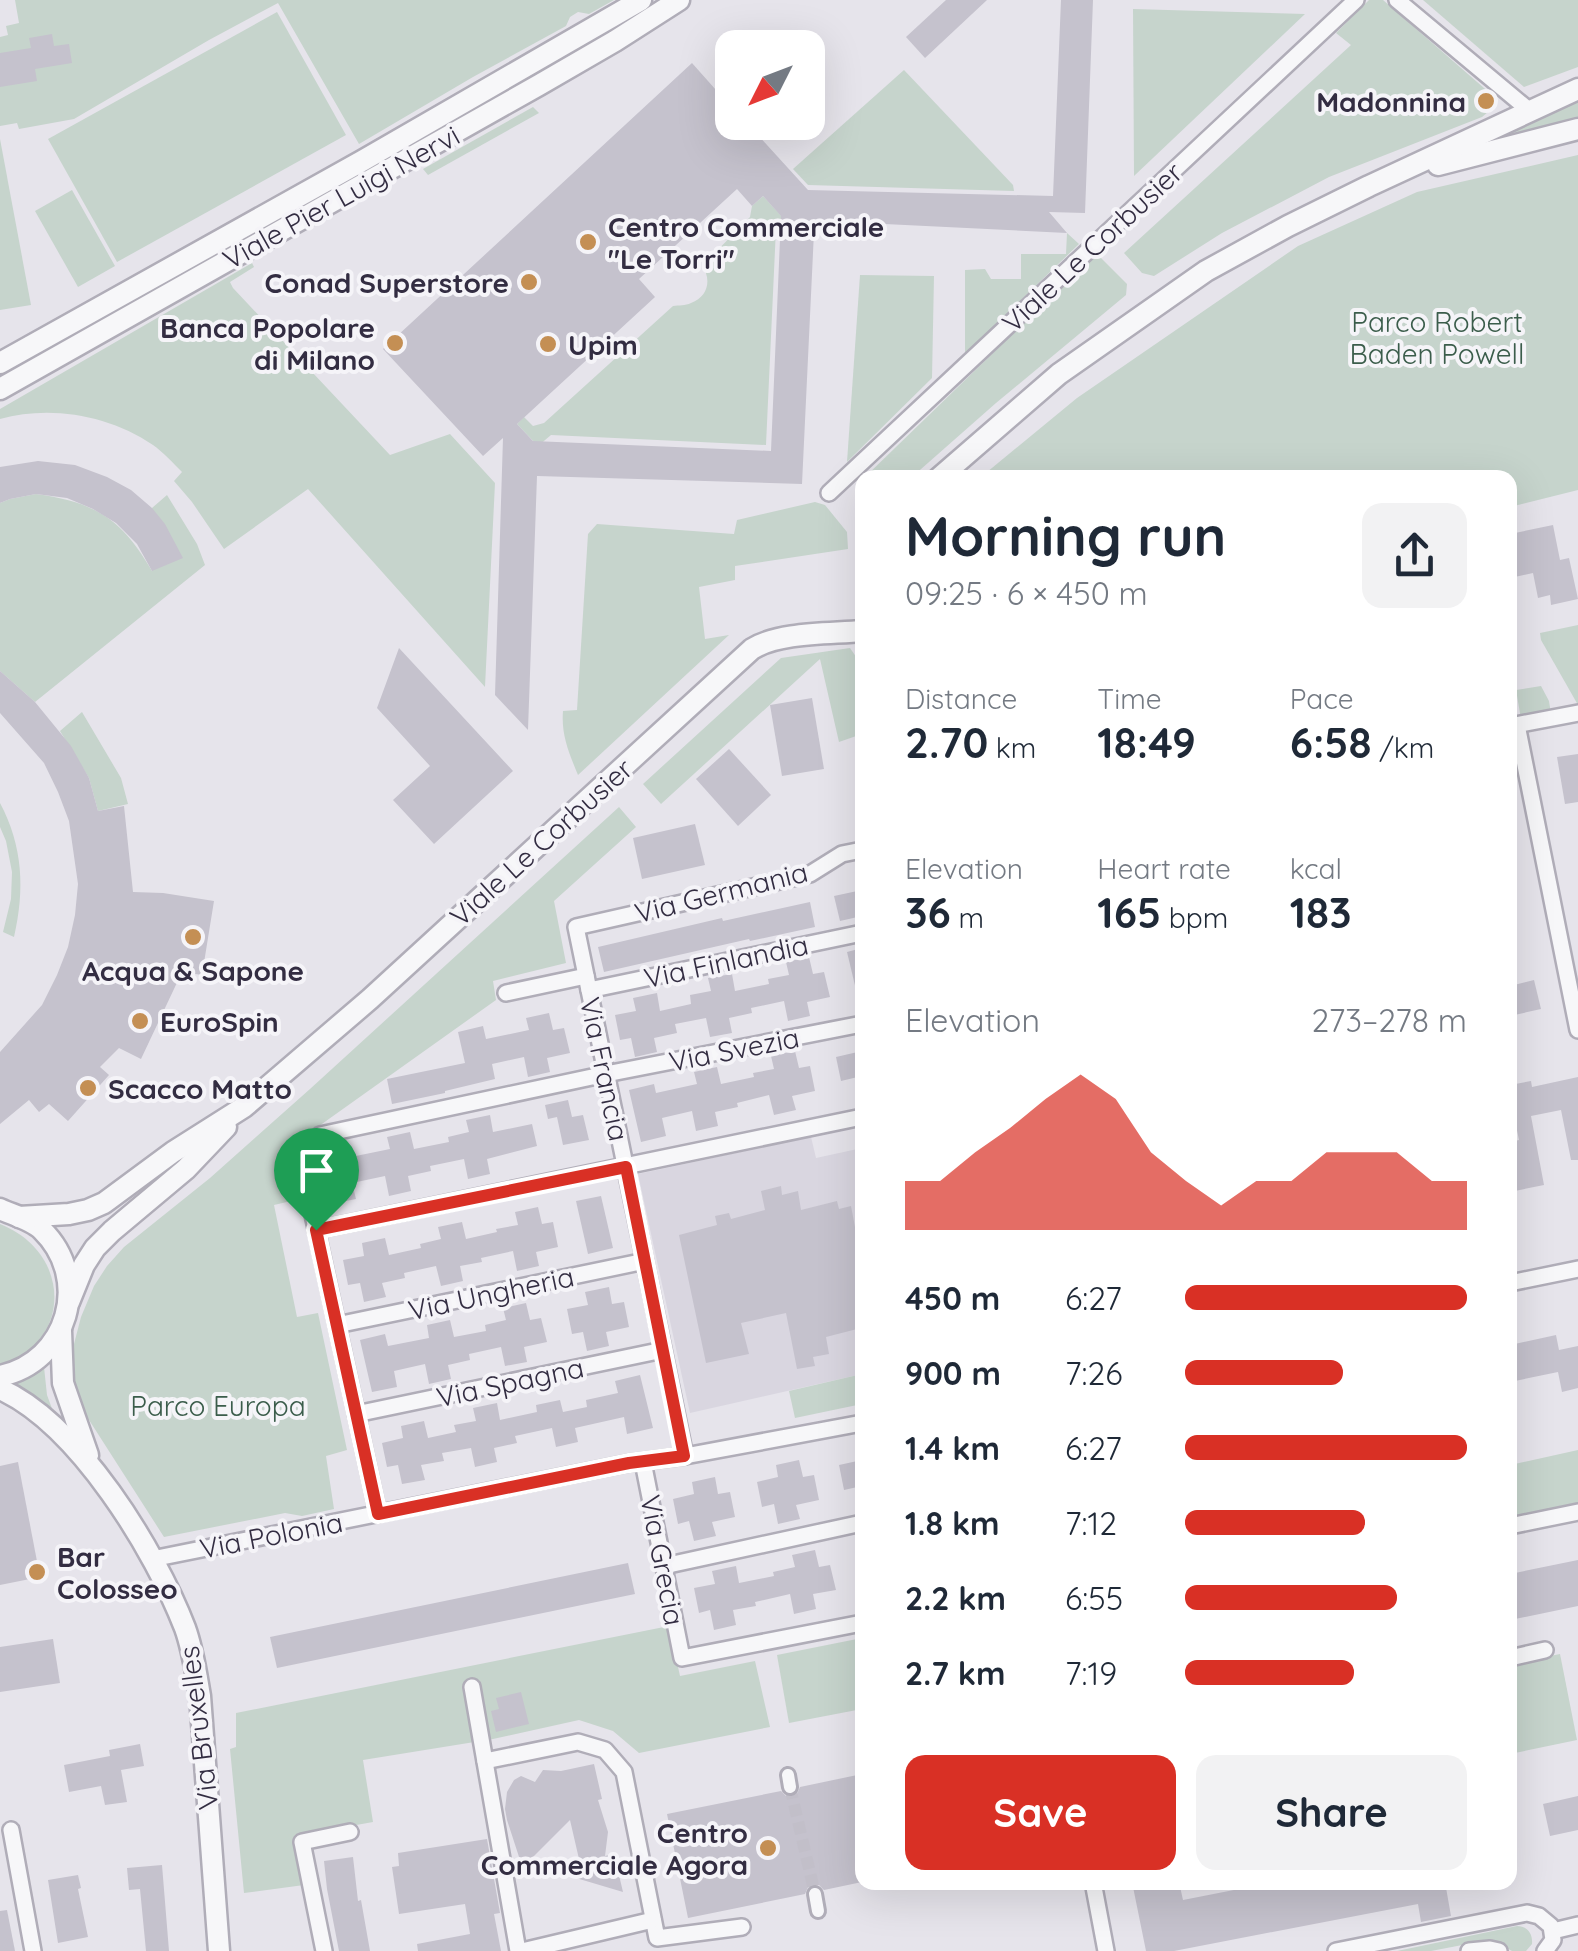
<!DOCTYPE html>
<meta charset="utf-8">
<style>
:root{--surface:#fff;--page:#f2f2f3;--text:#1f2937;--muted:#747a83;--accent:#d93025}
body{margin:0;font-family:Quicksand,sans-serif;background:var(--page);color:var(--text);height:100vh;display:flex;flex-direction:column;font-size:38px;white-space:nowrap}
*{box-sizing:border-box;margin:0}
p{font-size:32px;color:var(--muted)}
.icon{flex:none;width:55px;height:55px;fill:none;stroke:currentColor;stroke-width:2;stroke-linecap:round;stroke-linejoin:round}
.map{position:relative;flex:1;overflow:hidden}
.drawer{position:absolute;left:855px;top:470px;width:662px;height:1420px;display:flex;flex-direction:column;background:var(--surface);border-radius:20px;box-shadow:0 10px 40px #0002}
.drawer>*{flex:none}
.needle{width:65px;rotate:228deg}
.tools{position:absolute;left:715px;top:30px;display:grid;gap:20px}
.tools a{display:grid;place-items:center;width:110px;height:110px;border-radius:20px;background:var(--surface);box-shadow:0 10px 40px #0002;font-size:50px}
.pin{position:absolute;display:grid;place-items:center;width:85px;height:85px;color:#fff;margin:-102px -42px;border-radius:50% 50% 50% 0;rotate:-45deg;box-shadow:0 0 10px #0007}
.pin .icon{rotate:45deg}
.round{display:grid;place-items:center;flex:none;width:105px;height:105px;border-radius:20px;background:var(--page)}
.summary{display:flex;align-items:center;justify-content:space-between;height:170px;padding:0 50px}
h1{font-size:55px;font-weight:700;line-height:75px}
.stats{display:grid;grid-template-columns:repeat(3,1fr);gap:15px;height:170px;padding:10px 50px}
.stats div{display:grid;align-content:center}
.stats b{font-size:42px;font-weight:700}
.stats small{font-size:28px;font-weight:400}
.stats p{font-size:28px}
.chart{height:280px;padding:20px 50px}
.chart p{display:flex;justify-content:space-between}
.chart svg{width:100%;height:180px;margin-top:10px;fill:var(--accent);opacity:.7}
.button{display:flex;gap:20px;margin-top:auto;padding:20px 50px}
.button a{flex:1;height:115px;border-radius:20px;background:var(--accent);color:#fff;font-size:40px;font-weight:700;line-height:115px;text-align:center}
.button a+a{background:var(--page);color:var(--text)}
ul{padding:0 50px;list-style:none;font-size:32px}
li{display:grid;grid-template-columns:160px 120px 1fr;align-items:center;height:75px}
li i{height:25px;border-radius:12px;background:var(--accent)}
.map>svg:first-child{display:block}
.built{fill:#d9d6e0}
.green{fill:#c6d4cc}
.building{fill:#c5c2cd;fill-rule:evenodd}
.lines{fill:none;stroke-linecap:round;stroke-linejoin:round}
.pedestrian-tunnel{stroke:#c2bfc9;stroke-width:12;stroke-dasharray:12 6;stroke-linecap:butt}
.pedestrian-casing{stroke:#b0adb8;stroke-width:18}
.minor-casing{stroke:#b0adb8;stroke-width:20}
.tertiary-casing{stroke:#b0adb8;stroke-width:25}
.pedestrian{stroke:#f7f7f9;stroke-width:12}
.minor{stroke:#f7f7f9;stroke-width:15}
.tertiary{stroke:#f7f7f9;stroke-width:20}
.route-casing{stroke:#fff;stroke-width:20}
.route{stroke:#d93025;stroke-width:12}
.poi-dot{fill:#c48f54;stroke:#f5f4f8;stroke-width:4}
.labels{text-anchor:middle;dominant-baseline:central;stroke-width:8;stroke-linejoin:round;paint-order:stroke}
.poi-label{font-size:28px;font-weight:bold;fill:#332d42;stroke:#f5f4f8;text-anchor:start}
.street-label{font-size:28px;fill:#332d42;stroke:#f5f4f8}
.park-label{font-size:28px;fill:#3b5d4b;stroke:#f5f4f8}
</style>
<div class="map">
<svg width="1578" height="1951" viewBox="0 0 1578 1951">
<rect width="100%" height="100%" fill="#e6e4eb"/>
<polygon class="built" points="811,1137 816,1158 862,1148 862,1374 690,1413 638,1174"/>
<g class="green">
<polygon points="15,0 614,0 589,14 578,12 570,17 566,26 473,77 359,144 278,3 209,40 74,119 19,129 17,123 0,126 0,37 8,35 6,26 19,23"/>
<polygon points="1369,0 1383,0 1492,95 1494,107 1482,117 1329,177 1222,233 1154,276 1142,273 1124,253 1351,45 1336,33"/>
<polygon points="1423,0 1578,0 1578,67 1524,87"/>
<polygon points="1133,9 1305,14 1134,176"/>
<polygon points="277,12 346,135 117,262 48,139"/>
<polygon points="904,70 1013,185 1014,191 808,185 793,169"/>
<polygon points="1578,99 1578,120 1480,147 1477,140"/>
<polygon points="533,107 539,113 428,175 423,169"/>
<polygon points="0,139 31,305 0,310"/>
<polygon points="1578,155 1578,490 1510,507 1510,478 981,477 1077,398 1298,246 1417,192"/>
<polygon points="72,190 115,266 78,287 35,211"/>
<path d="M763,196l22,24 -9,8 -10,217 -215,-10 -13,11 -21,-22 7,-7 9,9 11,-3 129,-117c6,-1 12,0 18,-3 17,-6 21,-24 11,-37l48,-49 2,-11z"/>
<polygon points="1067,233 1079,244 965,354 965,270 985,269 991,279 1021,279 1021,254 1066,254"/>
<polygon points="1096,253 1127,284 1126,295 996,403 912,477 864,478"/>
<path d="M252,263l2,4 -24,15 3,6 157,167 60,-21 45,49 -10,204 -177,-198 -84,60 -32,-47 -18,-21 8,-9c-9,-9 -19,-20 -29,-27 -44,-30 -103,-40 -153,-26v-10z"/>
<polygon points="860,275 934,276 932,378 847,462"/>
<path d="M36,494c59,8 86,25 116,77v-63l15,-13 30,49 8,21 -170,137 -35,-31v-168l10,-4z"/>
<path d="M815,502l10,3 22,27 1,17 -113,17v14l-36,7 6,52 24,-4 -151,140c-9,-22 -17,-40 -15,-64l14,-1 11,-176 9,-10 137,10 3,-14z"/>
<polygon points="1578,625 1578,705 1541,640 1540,633"/>
<polygon points="850,648 861,664 862,672 862,734 839,742 820,659 661,804 643,784 781,658"/>
<polygon points="1541,686 1549,701 1551,714 1521,719 1516,690"/>
<polygon points="82,712 121,778 128,804 98,811 89,778 60,731"/>
<path d="M0,803c23,43 25,87 14,134l-11,-5 8,-33 1,-27 -6,-31 -6,-14z"/>
<polygon points="619,807 636,827 554,901 566,963 493,981 496,1000 305,1136 321,1194 274,1205 297,1317 318,1313 347,1450 326,1456 334,1509 302,1516 285,1513 164,1537 82,1409 73,1378 74,1344 81,1317 94,1286 107,1266 124,1247 210,1178 310,1089"/>
<path d="M0,1224c71,28 74,117 0,143z"/>
<polygon points="44,1367 47,1395 54,1414 10,1386 28,1379"/>
<polygon points="862,1374 862,1404 795,1418 789,1391"/>
<polygon points="1578,1450 1578,1504 1510,1519 1510,1465"/>
<polygon points="669,1626 680,1676 755,1661 770,1727 639,1753 613,1731 579,1720 493,1739 363,1760 373,1822 295,1836 304,1885 244,1893 230,1749 236,1747 236,1713"/>
<polygon points="862,1638 862,1709 789,1723 777,1655"/>
<polygon points="1560,1654 1577,1740 1510,1754 1510,1664"/>
<path d="M1517,1926c10,0 16,7 15,18l-6,7h-14l-7,-4 -27,-5 -47,9h-34z"/>
</g>
<g class="building">
<polygon points="946,0 987,0 925,58 906,37"/>
<path d="M1061,0h32l-8,213 -36,-1 18,21 -244,-12 -9,11 -12,252 -265,-8 -9,254 -33,-35 8,-257 -20,18 -100,-107 309,-286 40,45v14h14l62,68 245,6zM737,189l15,17 11,-10 18,20 -10,235 -238,-10 -16,-17 138,-127 -16,-18z"/>
<polygon points="52,34 54,46 69,44 72,63 35,69 37,81 0,87 0,53 31,48 29,38"/>
<polygon points="38,461 75,465 107,477 131,490 152,508 165,524 183,558 152,571 137,544 116,523 93,509 67,498 36,494 10,499 0,503 0,467"/>
<polygon points="1553,525 1560,560 1569,558 1578,599 1551,605 1550,595 1538,598 1533,573 1510,578 1510,534"/>
<polygon points="399,648 513,771 434,844 393,800 430,766 377,708"/>
<polygon points="0,671 35,702 71,746 89,778 98,811 124,806 133,892 163,893 214,901 202,975 182,972 141,1059 119,1048 100,1067 109,1075 68,1121 49,1104 39,1112 29,1100 0,1124 0,1052 42,1005 57,975 68,947 75,915 78,884 69,821 58,792 44,763 0,713"/>
<polygon points="812,698 824,769 782,776 770,705"/>
<polygon points="729,749 771,795 738,826 696,779"/>
<polygon points="1578,754 1578,802 1565,804 1557,757"/>
<polygon points="695,824 705,865 642,879 633,838"/>
<polygon points="862,890 862,916 840,921 834,896"/>
<polygon points="810,902 815,927 750,941 749,939 604,972 598,947 722,918 723,921"/>
<polygon points="862,948 862,993 857,994 847,952"/>
<polygon points="809,957 813,974 824,972 830,997 807,1002 810,1016 788,1021 784,1001 751,1008 752,1013 729,1018 732,1033 710,1037 706,1018 675,1024 677,1033 654,1038 657,1052 635,1057 631,1038 620,1040 615,1015 636,1011 633,998 657,993 660,1011 691,1004 690,995 711,991 708,978 732,974 735,991 769,984 768,979 789,975 786,962"/>
<polygon points="1534,980 1541,1009 1510,1016 1510,986"/>
<polygon points="549,1013 553,1030 564,1028 570,1053 547,1058 550,1072 528,1077 524,1057 492,1064 495,1079 445,1091 445,1093 392,1104 387,1079 465,1063 458,1032 483,1026 486,1039 529,1030 526,1018"/>
<polygon points="795,1051 799,1068 810,1066 815,1091 792,1096 796,1110 774,1115 769,1095 737,1103 738,1107 715,1112 718,1126 696,1131 692,1111 662,1118 666,1136 641,1142 629,1090 654,1084 656,1093 697,1084 694,1072 717,1067 721,1084 754,1077 753,1073 774,1069 771,1056"/>
<polygon points="862,1051 862,1076 841,1081 836,1057"/>
<polygon points="1578,1077 1578,1160 1571,1160 1561,1110 1531,1116 1544,1185 1510,1192 1510,1142 1519,1140 1510,1097 1510,1085 1531,1081 1532,1087"/>
<polygon points="568,1100 572,1117 583,1115 589,1140 563,1145 557,1117 548,1119 545,1105"/>
<polygon points="490,1115 493,1132 532,1124 537,1146 487,1159 490,1174 468,1179 464,1159 430,1166 431,1171 408,1176 411,1191 389,1196 385,1176 352,1183 356,1199 331,1204 318,1152 344,1146 346,1158 390,1149 387,1137 410,1132 414,1149 449,1142 448,1137 469,1132 466,1120"/>
<polygon points="781,1186 782,1195 798,1191 801,1210 837,1201 839,1209 851,1206 862,1264 861,1328 826,1337 829,1354 813,1357 815,1366 797,1369 786,1313 741,1323 749,1354 706,1363 679,1235 717,1225 715,1216 729,1213 731,1219 765,1210 761,1191"/>
<polygon points="601,1196 613,1248 588,1254 576,1201"/>
<polygon points="538,1207 542,1224 553,1222 558,1247 536,1252 539,1266 517,1271 513,1251 481,1258 482,1262 460,1266 463,1281 441,1286 436,1266 404,1273 405,1278 382,1283 386,1297 364,1302 360,1283 348,1285 343,1260 364,1256 362,1243 385,1238 389,1255 421,1248 420,1244 441,1239 438,1227 462,1222 466,1239 497,1232 496,1229 518,1225 515,1212"/>
<polygon points="609,1287 612,1304 624,1302 629,1327 606,1332 609,1346 587,1351 583,1332 572,1334 567,1309 588,1305 585,1292"/>
<polygon points="526,1303 530,1320 541,1318 547,1342 524,1347 527,1362 505,1366 501,1347 469,1354 470,1360 448,1365 451,1379 429,1384 425,1364 394,1371 397,1387 372,1392 360,1340 385,1334 388,1346 429,1338 427,1325 450,1320 454,1337 486,1331 485,1325 506,1320 503,1308"/>
<polygon points="1556,1335 1559,1350 1578,1346 1578,1388 1562,1392 1558,1372 1510,1382 1510,1345"/>
<polygon points="640,1375 653,1428 627,1434 624,1417 575,1428 578,1442 556,1447 552,1428 515,1436 517,1443 494,1448 497,1462 475,1467 471,1448 442,1453 444,1461 421,1465 425,1480 402,1484 398,1465 387,1467 382,1443 403,1438 401,1426 424,1421 428,1438 456,1432 454,1425 476,1421 473,1408 497,1403 500,1420 537,1412 536,1405 560,1400 563,1412 587,1407 586,1400 618,1393 615,1381"/>
<polygon points="799,1460 803,1477 814,1475 819,1500 796,1505 800,1519 778,1524 774,1504 762,1507 757,1482 778,1477 776,1465"/>
<polygon points="862,1460 862,1486 844,1490 839,1465"/>
<polygon points="18,1462 40,1577 0,1585 0,1466"/>
<polygon points="715,1477 718,1494 730,1492 735,1517 712,1522 716,1536 694,1541 689,1521 678,1524 673,1499 694,1494 692,1482"/>
<polygon points="815,1550 819,1567 830,1565 836,1590 813,1594 816,1609 794,1614 790,1594 755,1602 756,1606 733,1610 736,1625 714,1630 710,1610 699,1613 694,1588 715,1584 712,1571 736,1566 739,1583 774,1576 773,1572 795,1567 792,1555"/>
<polygon points="1578,1560 1578,1606 1515,1619 1510,1594 1510,1574"/>
<polygon points="628,1563 635,1594 277,1668 270,1637"/>
<polygon points="53,1639 60,1683 0,1692 0,1647"/>
<polygon points="521,1692 529,1724 496,1732 491,1711 499,1709 496,1698"/>
<polygon points="140,1744 144,1766 121,1770 127,1802 105,1805 101,1786 69,1792 64,1765 110,1756 109,1750"/>
<polygon points="594,1764 602,1799 598,1800 608,1832 605,1856 614,1854 623,1892 576,1878 573,1860 579,1859 570,1820 529,1861 520,1860 507,1820 505,1809 507,1792 514,1780 521,1776 535,1782 543,1770 561,1771"/>
<polygon points="862,1774 862,1882 824,1890 819,1885 812,1884 808,1887 805,1894 688,1918 667,1814 781,1791 786,1796 793,1797 797,1794 800,1787"/>
<polygon points="1578,1796 1578,1830 1550,1836 1543,1804"/>
<polygon points="487,1839 500,1913 494,1914 501,1951 418,1951 417,1944 470,1934 465,1904 399,1914 392,1867 399,1866 398,1853"/>
<polygon points="353,1857 358,1901 361,1900 370,1951 339,1951 327,1889 324,1861"/>
<polygon points="162,1865 169,1951 146,1951 140,1889 129,1890 127,1868"/>
<polygon points="78,1875 81,1888 78,1889 88,1937 58,1943 48,1880"/>
<polygon points="1132,1882 1179,1882 1183,1900 1274,1882 1445,1882 1451,1916 1421,1922 1418,1904 1174,1951 1146,1951"/>
<polygon points="7,1910 15,1951 0,1951 0,1911"/>
</g>
<g class="lines">
<polyline class="pedestrian-tunnel" points="790,1787 815,1894"/>
<defs>
<g id="pedestrian">
<polyline points="788,1775 790,1787"/>
<polyline points="815,1894 818,1911"/>
</g>
<g id="minor">
<polyline points="1397,0 1530,111"/>
<polyline points="829,493 1356,0"/>
<polyline points="1517,725 1578,1030"/>
<polyline points="1510,726 1578,713"/>
<polyline points="589,990 862,933"/>
<polyline points="506,993 586,976"/>
<polyline points="320,1135 606,1074 862,1024"/>
<polyline points="310,1201 378,1514"/>
<polyline points="316,1230 862,1117"/>
<polyline points="1510,1283 1578,1269"/>
<polyline points="337,1325 645,1261"/>
<polyline points="356,1414 663,1350"/>
<polyline points="685,1456 576,927 810,874 842,854 862,850"/>
<polyline points="643,1462 682,1658 862,1623"/>
<polyline points="1510,1526 1578,1512"/>
<polyline points="152,1559 629,1463 685,1456 862,1423"/>
<polyline points="664,1566 862,1523"/>
<polyline points="1510,1658 1545,1650"/>
<polyline points="472,1687 518,1951"/>
<polyline points="485,1761 578,1742 605,1750 624,1772 657,1938 742,1927"/>
<polyline points="11,1830 33,1951"/>
<polyline points="1093,1882 1106,1951"/>
<polyline points="1553,1931 1578,1925"/>
<polyline points="324,1951 302,1842 350,1832"/>
<polyline points="522,1951 653,1920"/>
<polyline points="1336,1951 1527,1913 1539,1916 1551,1926 1553,1940 1545,1951"/>
<polyline points="1469,1951 1490,1949 1499,1951"/>
</g>
<g id="tertiary">
<polyline points="1438,165 1578,129"/>
<polyline points="0,363 362,161 641,0"/>
<polyline points="0,389 539,85 615,41 679,0"/>
<polyline points="939,478 1059,374 1206,271 1288,226 1369,186 1578,89"/>
<path d="M0,1209c13,6 32,11 42,21 50,49 26,132 -42,146"/>
<path d="M19,1217l50,-3 19,-4 16,-7 69,-51 71,-45 126,-108 382,-350c27,-17 78,-15 110,-18"/>
<polyline points="69,1302 84,1265 95,1248 112,1231 186,1169 226,1127"/>
<polyline points="61,1331 63,1383 88,1455"/>
<path d="M0,1389c78,35 155,161 185,239 8,22 11,45 15,68l19,255"/>
</g>
</defs>
<use href="#pedestrian" class="pedestrian-casing"/>
<use href="#minor" class="minor-casing"/>
<use href="#tertiary" class="tertiary-casing"/>
<use href="#pedestrian" class="pedestrian"/>
<use href="#minor" class="minor"/>
<use href="#tertiary" class="tertiary"/>
</g>
<g class="lines">
<defs>
<polygon id="route" points="626,1167 684,1456 629,1463 378,1514 316,1230"/>
</defs>
<use href="#route" class="route-casing"/>
<use href="#route" class="route"/>
</g>
<g class="poi-dot">
<circle cx="1486" cy="101" r="10"/>
<circle cx="588" cy="242" r="10"/>
<circle cx="529" cy="282" r="10"/>
<circle cx="395" cy="343" r="10"/>
<circle cx="548" cy="344" r="10"/>
<circle cx="193" cy="937" r="10"/>
<circle cx="140" cy="1021" r="10"/>
<circle cx="88" cy="1088" r="10"/>
<circle cx="37" cy="1572" r="10"/>
<circle cx="768" cy="1848" r="10"/>
</g>
<g class="labels">
<g class="poi-label">
<text x="1466" y="101" text-anchor="end">Madonnina</text>
<text x="608" y="226">Centro Commerciale<tspan x="608" dy="32">"Le Torri"</tspan></text>
<text x="509" y="282" text-anchor="end">Conad Superstore</text>
<text x="375" y="327" text-anchor="end">Banca Popolare<tspan x="375" dy="32">di Milano</tspan></text>
<text x="568" y="344">Upim</text>
<text x="193" y="970" text-anchor="middle">Acqua &amp; Sapone</text>
<text x="160" y="1021">EuroSpin</text>
<text x="108" y="1088">Scacco Matto</text>
<text x="57" y="1556">Bar<tspan x="57" dy="32">Colosseo</tspan></text>
<text x="748" y="1832" text-anchor="end">Centro<tspan x="748" dy="32">Commerciale Agora</tspan></text>
</g>
<g class="street-label">
<text transform="translate(341 197) rotate(-29)">Viale Pier Luigi Nervi</text>
<text transform="translate(1092 247) rotate(-43)">Viale Le Corbusier</text>
<text transform="translate(541 842) rotate(-42)">Viale Le Corbusier</text>
<text transform="translate(721 892) rotate(-14)">Via Germania</text>
<text transform="translate(726 961) rotate(-12)">Via Finlandia</text>
<text transform="translate(734 1049) rotate(-11)">Via Svezia</text>
<text transform="translate(605 1069) rotate(78)">Via Francia</text>
<text transform="translate(491 1293) rotate(-12)">Via Ungheria</text>
<text transform="translate(510 1382) rotate(-12)">Via Spagna</text>
<text transform="translate(271 1535) rotate(-11)">Via Polonia</text>
<text transform="translate(663 1560) rotate(79)">Via Grecia</text>
<text transform="translate(198 1728) rotate(-97)">Via Bruxelles</text>
</g>
<g class="park-label">
<text x="1437" y="321">Parco Robert<tspan x="1437" dy="32">Baden Powell</tspan></text>
<text x="218" y="1405">Parco Europa</text>
</g>
</g>
</svg>
<div class="tools">
<a><svg class="needle" viewBox="-14 -14 28 28"><path d="M0-13l5 13h-10z" fill="#e53935"/><path d="M0 13l5-13h-10z" fill="#747a83"/></svg></a>
</div>
<div class="pin" style="left:316px;top:1230px;background:#1e9e55"><svg class="icon" aria-label="arrive" viewBox="0 0 24 24"><path d="M6 21V4h12l-3 4 3 4H6"/></svg></div>
<section class="drawer">
<div class="summary"><div><h1>Morning run</h1><p>09:25 · 6 × 450 m</p></div><a class="round"><svg class="icon" aria-label="share" viewBox="0 0 24 24"><path d="M12 15V3M7 8l5-5 5 5M5 13v7h14v-7"/></svg></a></div>
<div class="stats">
<div><p>Distance</p><b>2.70<small> km</small></b></div>
<div><p>Time</p><b>18:49</b></div>
<div><p>Pace</p><b>6:58<small> /km</small></b></div>
</div>
<div class="stats">
<div><p>Elevation</p><b>36<small> m</small></b></div>
<div><p>Heart rate</p><b>165<small> bpm</small></b></div>
<div><p>kcal</p><b>183</b></div>
</div>
<div class="chart"><p><span>Elevation</span>273–278 m</p>
<svg viewBox="0 0 160 44" preserveAspectRatio="none"><path d="M0 44V32L10 32L20 25L30 19L40 12L50 6L60 12L70 25L80 32L90 38L100 32L110 32L120 25L130 25L140 25L150 32L160 32V44z"/></svg>
</div>
<ul>
<li><b>450 m</b>6:27<i style="width:100%"></i></li>
<li><b>900 m</b>7:26<i style="width:56%"></i></li>
<li><b>1.4 km</b>6:27<i style="width:100%"></i></li>
<li><b>1.8 km</b>7:12<i style="width:64%"></i></li>
<li><b>2.2 km</b>6:55<i style="width:75%"></i></li>
<li><b>2.7 km</b>7:19<i style="width:60%"></i></li>
</ul>
<div class="button"><a>Save</a><a>Share</a></div>
</section>
</div>
